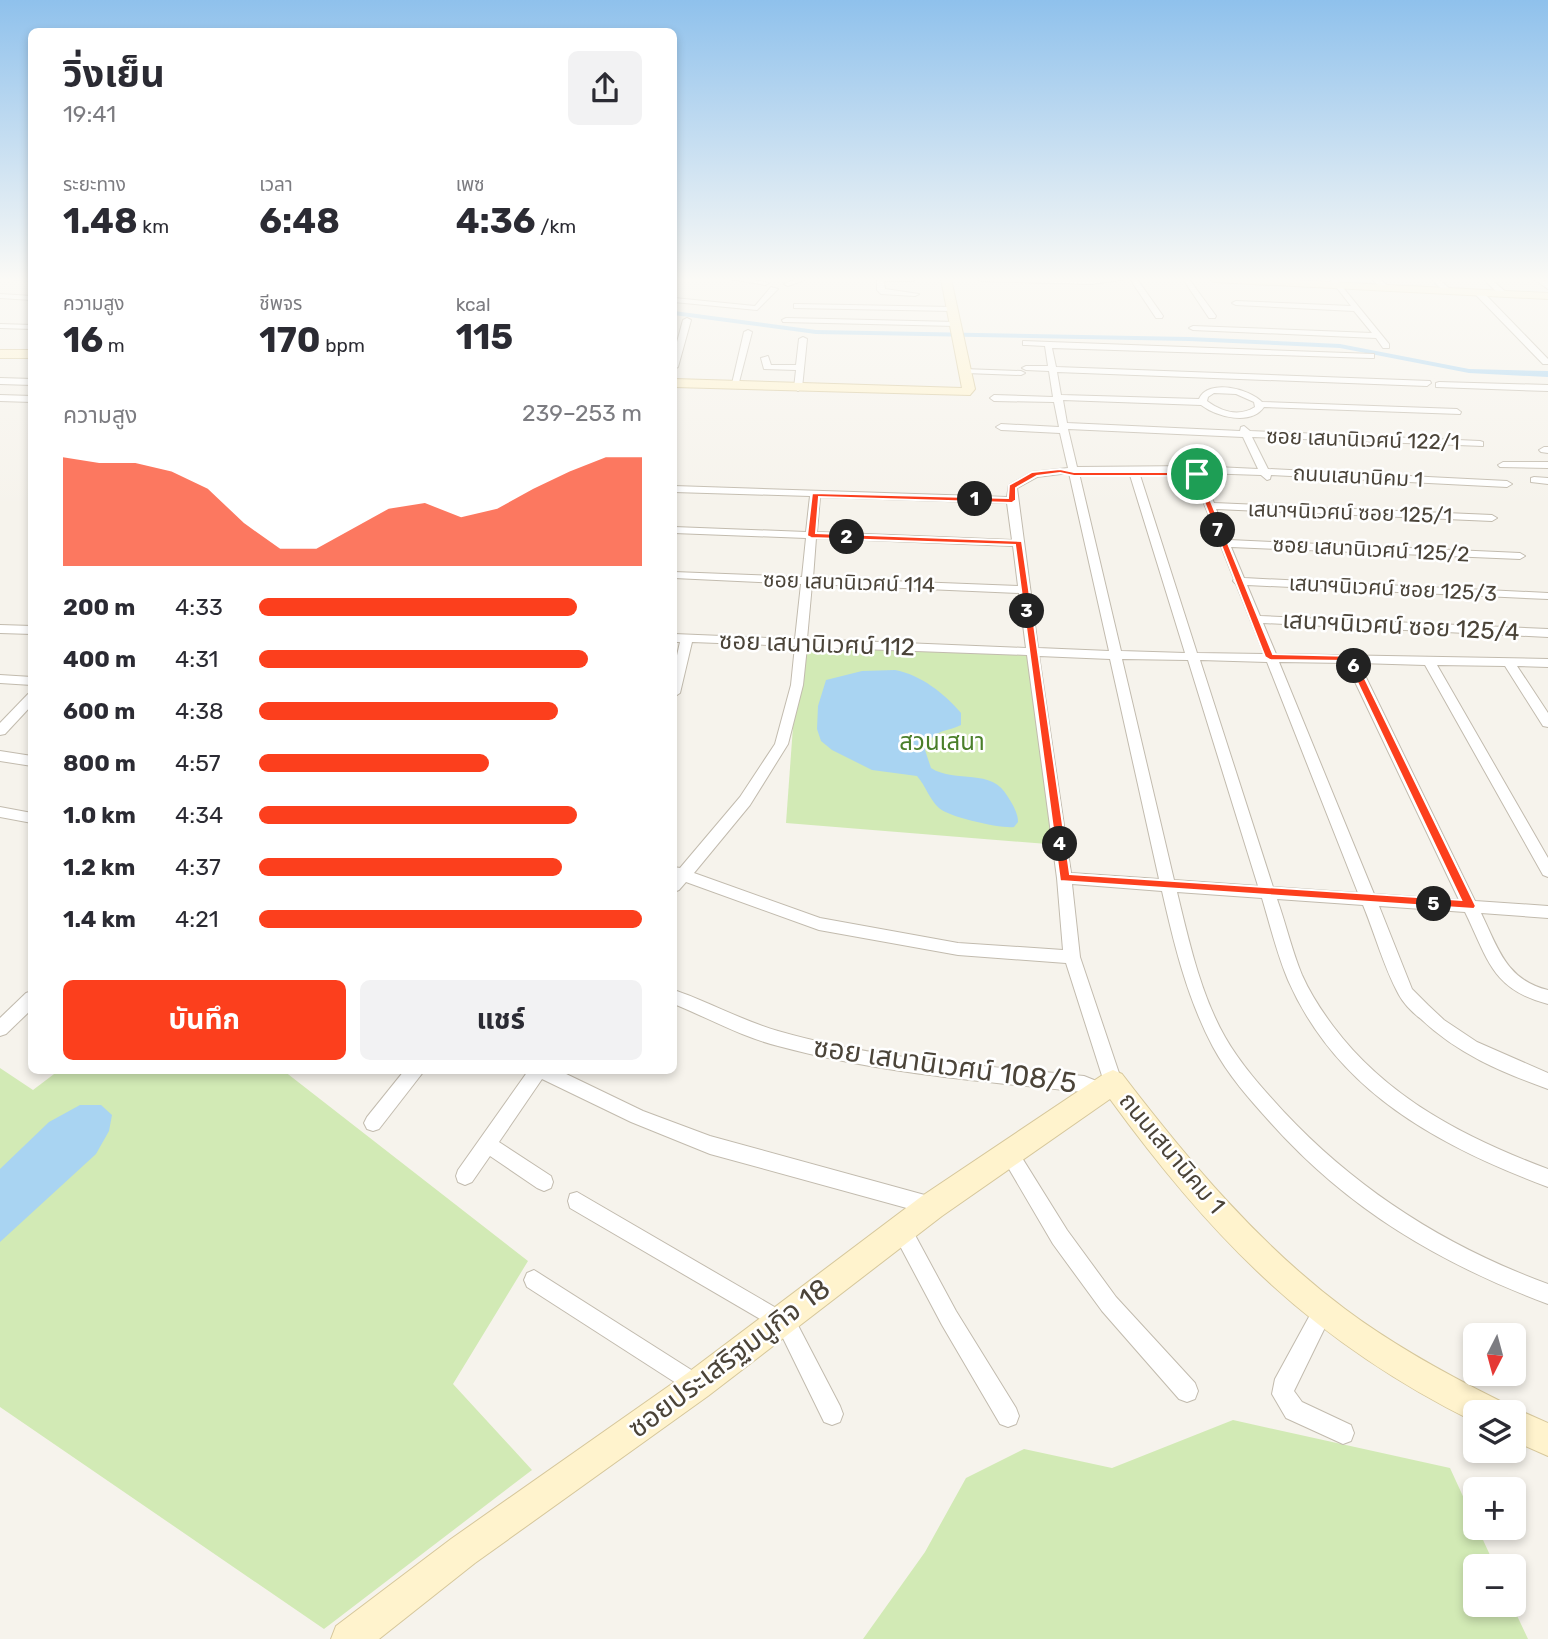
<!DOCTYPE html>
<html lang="th">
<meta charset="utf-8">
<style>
:root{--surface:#fff;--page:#f2f2f3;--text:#2b2b33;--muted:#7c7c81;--accent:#fc3f1d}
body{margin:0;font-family:Rubik,"Noto Sans Thai",sans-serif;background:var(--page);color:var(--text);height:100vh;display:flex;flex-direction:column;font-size:26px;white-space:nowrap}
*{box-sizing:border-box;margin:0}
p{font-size:23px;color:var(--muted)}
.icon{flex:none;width:38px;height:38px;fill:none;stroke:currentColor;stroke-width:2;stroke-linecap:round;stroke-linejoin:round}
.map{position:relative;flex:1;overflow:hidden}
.details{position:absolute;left:28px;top:28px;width:649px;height:1046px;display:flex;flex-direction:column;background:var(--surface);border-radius:10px;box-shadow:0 4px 10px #0003}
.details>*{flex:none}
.needle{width:46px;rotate:186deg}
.controls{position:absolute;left:1463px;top:1323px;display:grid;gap:14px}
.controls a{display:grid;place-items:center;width:63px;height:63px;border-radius:10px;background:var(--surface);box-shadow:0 4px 10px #0003;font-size:35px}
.pin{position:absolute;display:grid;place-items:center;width:60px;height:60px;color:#fff;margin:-30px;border:4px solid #fff;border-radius:50%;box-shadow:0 2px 7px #0007}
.km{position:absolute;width:35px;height:35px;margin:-18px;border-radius:50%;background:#222;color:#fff;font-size:19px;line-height:35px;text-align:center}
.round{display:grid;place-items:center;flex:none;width:74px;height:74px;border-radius:10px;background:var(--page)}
.overview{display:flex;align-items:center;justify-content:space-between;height:119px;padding:0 35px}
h1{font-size:38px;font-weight:700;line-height:52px}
.stats{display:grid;grid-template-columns:repeat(3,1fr);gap:10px;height:119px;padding:7px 35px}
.stats div{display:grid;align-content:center}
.stats b{font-size:35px;font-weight:700}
.stats small{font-size:19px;font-weight:400}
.stats p{font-size:19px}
.chart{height:196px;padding:14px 35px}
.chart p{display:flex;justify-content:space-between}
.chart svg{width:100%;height:126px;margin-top:7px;fill:var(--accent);opacity:.7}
.cta{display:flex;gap:14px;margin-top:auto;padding:14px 35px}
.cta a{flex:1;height:80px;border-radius:10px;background:var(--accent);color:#fff;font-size:28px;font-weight:700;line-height:80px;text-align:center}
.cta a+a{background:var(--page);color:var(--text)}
ul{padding:0 35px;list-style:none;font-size:23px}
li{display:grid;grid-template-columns:112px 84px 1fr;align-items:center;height:52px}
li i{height:18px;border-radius:9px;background:var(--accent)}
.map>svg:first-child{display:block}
.green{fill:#d2eab5}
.water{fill:#a9d4f2}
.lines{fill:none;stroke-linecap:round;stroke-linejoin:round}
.canal{fill:#a9d4f2;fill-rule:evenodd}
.street-casing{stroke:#c2bbae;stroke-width:2}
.secondary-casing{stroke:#d6c79b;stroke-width:2}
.street{fill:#fff;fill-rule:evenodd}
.secondary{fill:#fff3cd;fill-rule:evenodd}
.route{fill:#fc3f1d;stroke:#fff;stroke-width:2;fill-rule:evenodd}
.labels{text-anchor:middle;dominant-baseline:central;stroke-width:5;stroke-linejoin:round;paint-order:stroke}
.far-street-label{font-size:21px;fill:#4b4439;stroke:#fff}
.street-label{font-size:24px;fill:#4b4439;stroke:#fff}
.park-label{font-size:24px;fill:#4a7f2a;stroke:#fff}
.near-street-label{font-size:28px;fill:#4b4439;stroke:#fff}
</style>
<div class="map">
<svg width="1548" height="1639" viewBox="0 0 1548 1639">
<rect width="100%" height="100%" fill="#f6f3ec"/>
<g class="green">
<polygon points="799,644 1033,653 1060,845 786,823"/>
<polygon points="0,1068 33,1090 58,1071 284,1071 528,1261 453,1384 532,1470 324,1629 0,1407"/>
<polygon points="1233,1420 1450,1468 1495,1566 1475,1566 1475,1605 1512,1605 1528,1639 863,1639 925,1552 966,1478 1024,1449 1112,1468"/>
</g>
<g class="water">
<path d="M895,670c26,5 49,23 66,43v12c-19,9 -27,3 -36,25l6,18c25,16 61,-1 77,29 5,8 10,16 10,25l-4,5c-12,2 -66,-10 -75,-19 -10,-9 -13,-22 -22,-32l-45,-6 -40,-20 -11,-9 -4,-12 1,-23 8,-26 36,-9z"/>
<polygon points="80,1105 101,1105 112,1115 109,1131 96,1154 0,1242 0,1169 49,1122"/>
</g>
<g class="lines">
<g class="canal">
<polygon points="3,279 32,279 32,283"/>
<polygon points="674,311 816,330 1189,337 1340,344 1469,369 1548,371 1548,377 1469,373 1340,348 1189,341 816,334 674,315"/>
</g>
<defs>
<g id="street">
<polygon points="730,279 748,279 769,283 765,285"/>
<polygon points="797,279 807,279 788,286 784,284"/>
<polygon points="877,279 916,279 913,281 884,281 885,289 919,294 915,296 881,294 877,290"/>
<polygon points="977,279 1128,279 1092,284 981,281"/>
<polygon points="1130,279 1137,279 1163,316 1162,318 1156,318"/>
<polygon points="1183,279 1189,279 1216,316 1215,318 1209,318"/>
<polygon points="1330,279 1336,279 1389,344 1389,348 1383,348 1376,338 1193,330 1189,328 1193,326 1372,333 1354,311 1236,305 1232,303 1236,301 1351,306"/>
<polygon points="1372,279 1380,279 1389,287 1382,289"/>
<polygon points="1431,279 1439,279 1452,291 1445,293"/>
<polygon points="1483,279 1491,279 1508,294 1501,296"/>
<polygon points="1534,279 1542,279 1548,283 1548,289"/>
<polygon points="771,287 778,289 757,310 674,302 674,298 755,306"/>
<polygon points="1475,290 1481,290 1548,359 1548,364 1543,364 1475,294"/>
<polygon points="0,294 32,296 32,300 0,298"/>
<polygon points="797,304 953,307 957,309 953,311 794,308 794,304"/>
<polygon points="687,318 691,320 678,367 674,369 674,353 683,320"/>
<polygon points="786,318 956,322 960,324 956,326 783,322 782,320"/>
<polygon points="0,324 32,325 32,329 0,328"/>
<polygon points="748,330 752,332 738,386 731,388 744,332"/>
<polygon points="803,337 807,339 802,388 798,391 794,388 796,370 764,369 761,358 768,356 771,365 796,365 799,339"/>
<path d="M1023,341l351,13v4h-3l-319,-10 4,19 374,14 1,2 -4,3 -370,-14 4,23 138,4c9,-21 51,-10 63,3l195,7 4,3 -1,2 -196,-7c-13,19 -47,10 -63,-2l-138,-5 4,23 173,8 1,-4 3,-1 6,5 230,10 3,1v4l-231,-9 16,32 239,12 5,3 -5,3 -236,-12 -1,4 -3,1 -6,-5 -59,-2 12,30 278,12 5,3 -5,3 -276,-12 13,31 291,13 5,3 -5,3 -289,-12 13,31 304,15v6l-301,-14 13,31 288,13v8l-285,-14 13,31 272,5v8l-31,-1 31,47v14l-5,-1 -38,-60 -68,-1 111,193v19l-5,-2 -118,-210 -66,-2 116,238 73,5v12l-67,-5c17,35 25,67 67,77v14c-56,-14 -60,-45 -83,-92l-86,-6 33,83 16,16 16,15 33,22 71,31v16c-47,-17 -90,-35 -127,-70 -8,-6 -17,-15 -22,-24 -15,-27 -24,-61 -36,-90l-86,-6c9,25 15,52 25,76 8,18 19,35 31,51 54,72 132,112 215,143v18c-109,-41 -211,-95 -260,-207 -11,-26 -18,-55 -26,-82l-85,-6c12,49 23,101 48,145 16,28 38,52 59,75 74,79 163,135 264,172v20c-109,-41 -199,-94 -277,-181 -21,-23 -43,-48 -58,-76 -26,-49 -39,-103 -51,-156l-90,-7 8,73 42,125 -3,6 -6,2 -6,-2 -3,-6 -38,-119 -108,-8 -139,-25 -133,-48 -7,8 -5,2v-25l6,1 60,-71 35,-53 16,-59 4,-39 -103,-4 -12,51 -6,4v-28l6,-27h-6v-8l121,5 6,-55 -127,-6v-6l128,5 4,-39 -132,-5v-6l132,5 4,-36 -136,-4v-6l333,11 2,-12 23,-13 36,-4 -8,-35 -59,-3 -5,-3 5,-3 58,3 -5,-25 -60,-1 -4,-3 4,-3 59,2 -4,-26 -23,-1 -4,-2 4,-2h22l-3,-20 -19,-1h-3zM1214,393l22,1 18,8 1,5c-16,10 -33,5 -48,-6l1,-4zM1068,429l175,8 15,32 -63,-3 -118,1zM1129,472l56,181 -64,-2 -42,-178zM1139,472l53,1 42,106 -1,2 3,3 28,70 -67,-1zM1069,473l40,178 -71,-3 -21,-160 20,-11zM820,497l187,6 5,37 -195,-8zM816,538l197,8 5,40 -205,-8zM812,584l207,9 7,55 -219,-9zM807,647l220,8 30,223 6,72 -105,-7 -138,-25 -126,-45 56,-68 38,-61 15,-59zM1039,656l71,3 49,220 -88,-6zM1122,659l66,1 70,226 -84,-6zM1200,660l67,2 91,231 -85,-6zM1279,662l67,1 113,237 -85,-6z"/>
<polygon points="963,369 1021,371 1025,373 1021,375 966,373 962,371"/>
<polygon points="0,378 32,379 32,385 0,384"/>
<polygon points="1439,382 1548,385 1548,391 1436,387 1436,383"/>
<polygon points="0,395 32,396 32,402 0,401"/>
<polygon points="1544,447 1548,447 1548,453 1541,452 1539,450"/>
<polygon points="1503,462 1548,462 1548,468 1500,467 1498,465"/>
<polygon points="1534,477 1548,478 1548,484 1531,482 1531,478"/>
<polygon points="0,625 32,626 32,634 0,633"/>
<polygon points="0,675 32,677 32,685 0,683"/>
<polygon points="32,693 32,705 5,734 0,735 0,723 28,694"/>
<polygon points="0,751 32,756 32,766 0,761"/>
<polygon points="0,807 32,813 32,823 0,817"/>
<path d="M674,990c35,12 69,31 104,41 99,29 204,34 306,45l20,8 3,6 -3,6 -6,2 -15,-6c-103,-11 -205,-19 -305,-46 -36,-9 -70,-28 -104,-42z"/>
<polygon points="32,991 32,1009 6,1034 0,1036 0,1018 26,993"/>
<polygon points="404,1071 424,1071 379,1129 373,1131 367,1129 364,1123 367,1117"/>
<polygon points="528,1071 560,1071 643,1111 710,1136 932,1197 939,1199 941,1206 939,1213 932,1215 710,1154 631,1122 542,1079 499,1142 551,1176 553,1182 551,1188 544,1191 537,1188 490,1156 472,1182 465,1185 458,1182 456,1176 458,1170"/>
<polygon points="1008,1142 1014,1145 1067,1230 1116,1297 1195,1383 1198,1391 1195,1399 1187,1402 1179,1399 1102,1311 1053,1244 1002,1157 999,1151 1002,1145"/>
<polygon points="577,1192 778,1309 783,1307 790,1310 840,1406 843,1414 840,1422 832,1425 824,1422 779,1330 570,1208 568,1201 570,1194"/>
<polygon points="901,1219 908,1222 956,1311 1016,1408 1019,1416 1016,1424 1008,1427 1000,1424 942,1325 891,1229 894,1222"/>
<polygon points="534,1270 704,1378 708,1385 704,1392 697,1396 690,1392 527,1287 524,1280 527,1273"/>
<polygon points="1323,1301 1330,1304 1333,1311 1294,1391 1302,1402 1351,1425 1354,1433 1351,1441 1343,1444 1286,1418 1272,1394 1275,1379 1316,1304"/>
</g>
<g id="secondary">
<polygon points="941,279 951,279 975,389 970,395 674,387 674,379 962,388"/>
<polygon points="1209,279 1270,279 1548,293 1548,299 1214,282"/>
<rect x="0" y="350" width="32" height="8"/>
<path d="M1113,1070l9,4c65,85 136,170 223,235 48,36 101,65 155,92l5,10 9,-3 34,15v33l-34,-15v-29h-39v10c-160,-79 -261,-180 -365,-323l-168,117 -234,180 -233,167 -96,76h-48l5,-13 115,-87 235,-165 236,-178 182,-122z"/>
</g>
</defs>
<use href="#street" class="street-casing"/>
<use href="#secondary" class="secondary-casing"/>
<use href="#street" class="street"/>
<use href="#secondary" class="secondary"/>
</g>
<linearGradient id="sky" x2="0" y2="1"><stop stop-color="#8fc1ec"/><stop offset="0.55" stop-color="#fbfaf6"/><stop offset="1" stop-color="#fbfaf6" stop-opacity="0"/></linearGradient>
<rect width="1548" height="508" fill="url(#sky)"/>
<path class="route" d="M1060,469l14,3h125l74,182 81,2 122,250 -2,3 -414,-28 -45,-336 -204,-7 -4,-2 5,-43 196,5 1,-13 23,-13zM1060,473l14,3h120l71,181 5,3 77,1 114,239 -391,-26 -48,-333 -206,-8 3,-36 193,6 4,-3v-12l21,-12z"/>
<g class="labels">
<g class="far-street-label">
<text transform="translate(1363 439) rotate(2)">ซอย เสนานิเวศน์ 122/1</text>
<text transform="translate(1358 476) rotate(3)">ถนนเสนานิคม 1</text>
<text transform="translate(1350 512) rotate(2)">เสนาฯนิเวศน์ ซอย 125/1</text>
<text transform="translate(1371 549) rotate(3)">ซอย เสนานิเวศน์ 125/2</text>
<text transform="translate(849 582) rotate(2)">ซอย เสนานิเวศน์ 114</text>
<text transform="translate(1393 588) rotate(3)">เสนาฯนิเวศน์ ซอย 125/3</text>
</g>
<g class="street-label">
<text transform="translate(1401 626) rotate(3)">เสนาฯนิเวศน์ ซอย 125/4</text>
<text transform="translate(817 644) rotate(2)">ซอย เสนานิเวศน์ 112</text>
<text transform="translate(1172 1153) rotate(50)">ถนนเสนานิคม 1</text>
</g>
<g class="park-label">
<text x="942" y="742">สวนเสนา</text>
</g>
<g class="near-street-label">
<text transform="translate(945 1065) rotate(8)">ซอย เสนานิเวศน์ 108/5</text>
<text transform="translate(729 1358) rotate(-37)">ซอยประเสริฐมนูกิจ 18</text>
</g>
</g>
</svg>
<div class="controls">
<a><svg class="needle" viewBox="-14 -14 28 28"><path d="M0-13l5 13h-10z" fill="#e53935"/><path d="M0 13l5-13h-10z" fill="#7c7c81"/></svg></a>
<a><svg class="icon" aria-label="layers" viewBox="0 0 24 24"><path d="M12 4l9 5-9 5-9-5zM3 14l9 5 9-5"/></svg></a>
<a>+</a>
<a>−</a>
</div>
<div class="pin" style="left:1197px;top:474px;background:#1e9e55"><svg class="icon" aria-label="arrive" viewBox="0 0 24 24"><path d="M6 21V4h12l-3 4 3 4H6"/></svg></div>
<b class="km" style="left:975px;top:499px">1</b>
<b class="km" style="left:847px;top:537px">2</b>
<b class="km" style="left:1027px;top:611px">3</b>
<b class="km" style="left:1060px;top:844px">4</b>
<b class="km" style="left:1434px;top:904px">5</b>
<b class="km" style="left:1354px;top:666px">6</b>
<b class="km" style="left:1218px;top:530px">7</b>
<section class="details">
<div class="overview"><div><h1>วิ่งเย็น</h1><p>19:41</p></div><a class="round"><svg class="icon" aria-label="share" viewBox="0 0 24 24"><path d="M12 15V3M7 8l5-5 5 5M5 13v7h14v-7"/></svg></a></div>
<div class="stats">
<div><p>ระยะทาง</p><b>1.48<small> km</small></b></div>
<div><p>เวลา</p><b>6:48</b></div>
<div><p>เพซ</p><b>4:36<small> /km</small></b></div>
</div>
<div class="stats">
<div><p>ความสูง</p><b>16<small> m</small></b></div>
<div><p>ชีพจร</p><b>170<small> bpm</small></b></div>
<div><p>kcal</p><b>115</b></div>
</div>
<div class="chart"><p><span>ความสูง</span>239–253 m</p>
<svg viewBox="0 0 160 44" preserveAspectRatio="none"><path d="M0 44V6L10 8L20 8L30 11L40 17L50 29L60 38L70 38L80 31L90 24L100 22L110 27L120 24L130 17L140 11L150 6L160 6V44z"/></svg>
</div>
<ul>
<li><b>200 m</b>4:33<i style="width:83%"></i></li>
<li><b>400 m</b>4:31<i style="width:86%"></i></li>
<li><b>600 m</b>4:38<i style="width:78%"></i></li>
<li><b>800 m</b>4:57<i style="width:60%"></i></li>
<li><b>1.0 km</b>4:34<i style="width:83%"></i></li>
<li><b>1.2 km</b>4:37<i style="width:79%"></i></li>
<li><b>1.4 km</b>4:21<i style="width:100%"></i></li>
</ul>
<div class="cta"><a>บันทึก</a><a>แชร์</a></div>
</section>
</div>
